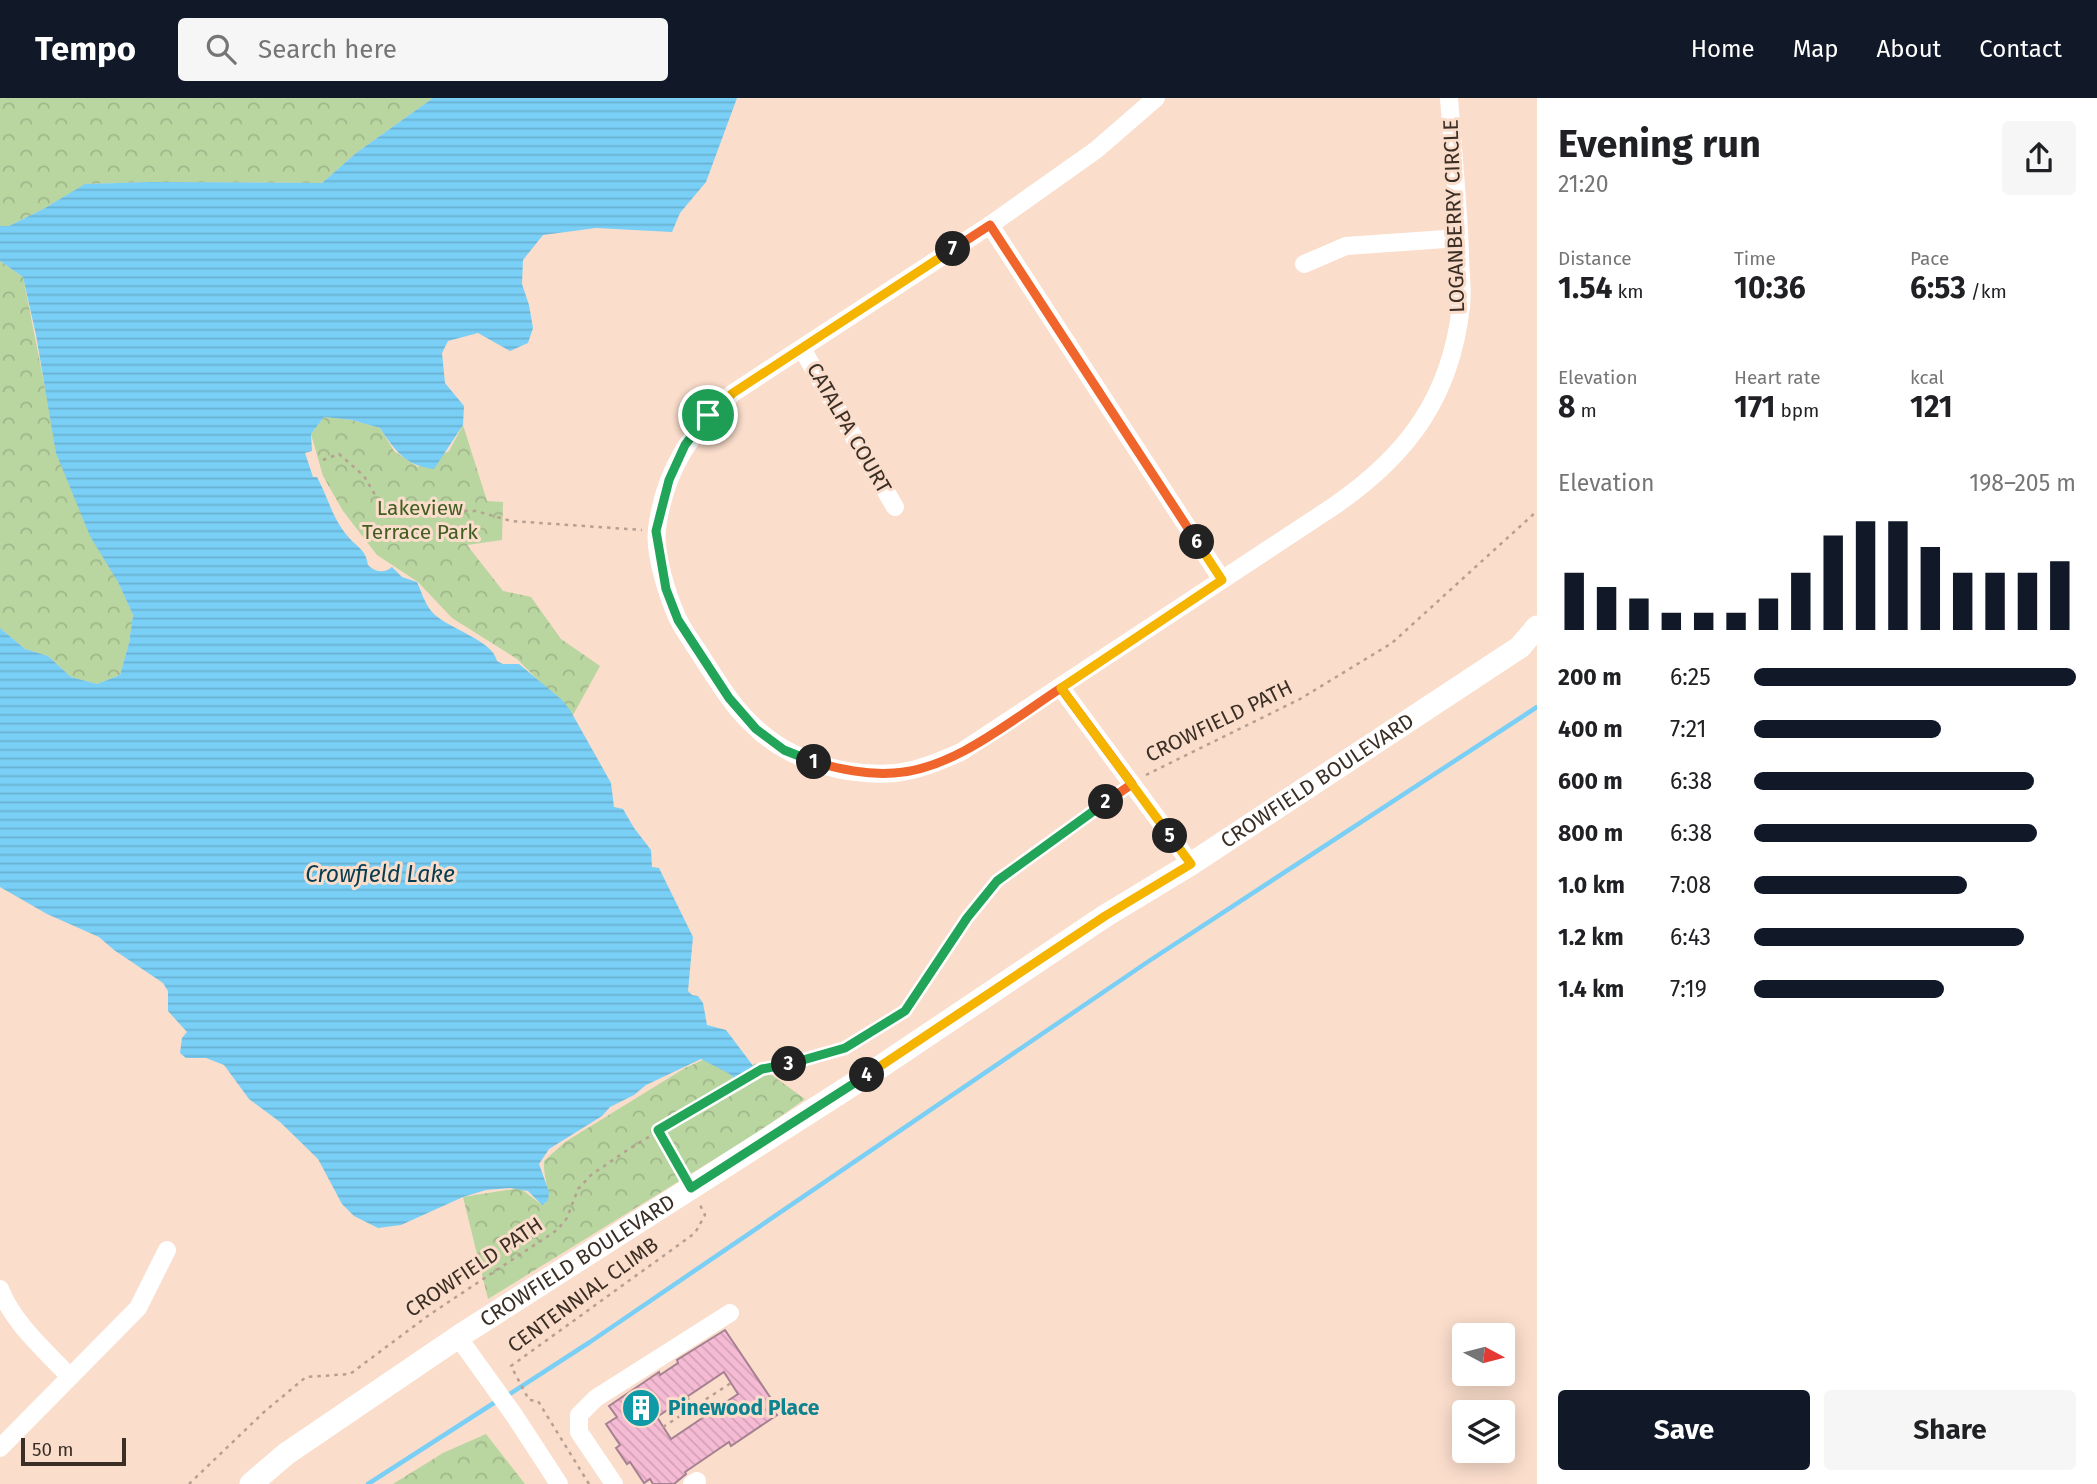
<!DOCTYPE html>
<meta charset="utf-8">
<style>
:root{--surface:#fff;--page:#f6f6f6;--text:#202124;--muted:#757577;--accent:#111827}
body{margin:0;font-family:"Fira Sans",sans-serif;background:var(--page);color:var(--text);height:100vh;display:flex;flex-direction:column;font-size:26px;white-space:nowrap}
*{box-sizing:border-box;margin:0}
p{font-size:23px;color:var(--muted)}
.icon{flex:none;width:38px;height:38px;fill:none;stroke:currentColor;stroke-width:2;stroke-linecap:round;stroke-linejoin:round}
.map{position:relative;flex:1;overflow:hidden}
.drawer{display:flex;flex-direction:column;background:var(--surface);width:560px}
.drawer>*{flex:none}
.needle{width:46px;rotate:97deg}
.fabs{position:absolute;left:1452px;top:1225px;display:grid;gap:14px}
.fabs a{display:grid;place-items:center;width:63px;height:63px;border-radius:7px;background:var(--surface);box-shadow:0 4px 18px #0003;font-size:35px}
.scale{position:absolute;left:21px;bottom:18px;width:105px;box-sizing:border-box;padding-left:7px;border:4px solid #3b2e25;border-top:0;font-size:19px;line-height:24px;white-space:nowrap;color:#3b2e25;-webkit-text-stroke:5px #faddcb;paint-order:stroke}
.pin{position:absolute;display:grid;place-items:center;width:60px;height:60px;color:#fff;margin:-30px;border:4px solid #fff;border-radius:50%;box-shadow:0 2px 7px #0007}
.km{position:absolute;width:35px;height:35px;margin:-18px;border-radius:50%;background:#222;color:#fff;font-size:19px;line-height:35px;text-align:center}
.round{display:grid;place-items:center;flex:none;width:74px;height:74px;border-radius:7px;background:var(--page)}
.head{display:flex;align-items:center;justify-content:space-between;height:119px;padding:0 21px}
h1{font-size:38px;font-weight:700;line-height:52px}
.stats{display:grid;grid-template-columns:repeat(3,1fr);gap:10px;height:119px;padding:7px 21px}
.stats div{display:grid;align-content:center}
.stats b{font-size:30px;font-weight:700}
.stats small{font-size:19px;font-weight:400}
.stats p{font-size:19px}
.chart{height:196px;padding:14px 21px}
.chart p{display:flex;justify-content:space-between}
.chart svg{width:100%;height:126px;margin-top:7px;stroke:var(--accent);stroke-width:6}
.button{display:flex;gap:14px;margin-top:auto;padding:14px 21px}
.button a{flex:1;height:80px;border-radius:7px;background:var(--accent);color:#fff;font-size:28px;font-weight:700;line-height:80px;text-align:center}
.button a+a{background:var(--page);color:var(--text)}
ul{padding:0 21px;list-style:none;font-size:23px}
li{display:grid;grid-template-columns:112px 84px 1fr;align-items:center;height:52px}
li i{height:18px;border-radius:9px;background:var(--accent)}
header{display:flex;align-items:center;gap:42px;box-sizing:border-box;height:98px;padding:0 35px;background:var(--accent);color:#fff}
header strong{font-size:33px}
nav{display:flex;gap:38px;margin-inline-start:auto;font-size:24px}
.search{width:490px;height:63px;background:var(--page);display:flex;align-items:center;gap:18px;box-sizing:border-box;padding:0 24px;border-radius:7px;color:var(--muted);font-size:26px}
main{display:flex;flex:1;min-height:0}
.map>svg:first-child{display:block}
.forest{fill:url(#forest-crowns)}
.water{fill:url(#water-rules)}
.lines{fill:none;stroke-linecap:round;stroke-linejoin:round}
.stream{stroke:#79cff5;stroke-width:4.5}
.building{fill:url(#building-back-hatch);stroke:#a68191;stroke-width:2;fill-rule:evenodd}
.path{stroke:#b7a091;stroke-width:2.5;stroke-dasharray:3.5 5;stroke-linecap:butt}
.minor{stroke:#fff;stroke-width:18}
.major{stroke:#fff;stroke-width:23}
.split-1-casing{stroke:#fff;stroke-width:14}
.split-2-casing{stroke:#fff;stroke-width:14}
.split-3-casing{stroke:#fff;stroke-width:14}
.split-4-casing{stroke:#fff;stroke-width:14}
.split-5-casing{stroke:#fff;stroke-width:14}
.split-6-casing{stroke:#fff;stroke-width:14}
.split-7-casing{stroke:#fff;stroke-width:14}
.split-8-casing{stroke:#fff;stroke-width:14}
.split-1{stroke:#22a559;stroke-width:9}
.split-2{stroke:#f0652b;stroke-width:9}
.split-3{stroke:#22a559;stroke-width:9}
.split-4{stroke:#22a559;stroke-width:9}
.split-5{stroke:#f5b400;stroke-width:9}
.split-6{stroke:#f5b400;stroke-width:9}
.split-7{stroke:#f0652b;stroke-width:9}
.split-8{stroke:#f5b400;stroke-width:9}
.labels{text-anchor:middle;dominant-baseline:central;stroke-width:6;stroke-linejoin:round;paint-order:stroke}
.street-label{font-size:21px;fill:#3b2e25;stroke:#faddcb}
.park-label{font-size:21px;fill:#425e22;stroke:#faddcb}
.culture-label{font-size:21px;font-weight:bold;fill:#0d838f;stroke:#faddcb;text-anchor:start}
.water-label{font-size:23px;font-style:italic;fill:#073d50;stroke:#faddcb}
</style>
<header>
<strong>Tempo</strong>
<div class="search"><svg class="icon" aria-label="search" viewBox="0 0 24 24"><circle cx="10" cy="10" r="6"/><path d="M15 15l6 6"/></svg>Search here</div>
<nav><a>Home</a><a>Map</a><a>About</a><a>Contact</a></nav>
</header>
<main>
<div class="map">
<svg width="1537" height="1386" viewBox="0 0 1537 1386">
<defs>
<pattern id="forest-crowns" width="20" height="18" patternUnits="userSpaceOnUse" patternTransform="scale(1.75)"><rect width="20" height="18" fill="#b9d5a0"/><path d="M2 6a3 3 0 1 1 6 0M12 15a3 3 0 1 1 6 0" fill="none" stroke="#a0b78a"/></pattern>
<pattern id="water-rules" width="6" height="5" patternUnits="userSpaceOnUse" patternTransform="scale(1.75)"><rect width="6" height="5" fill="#79cff5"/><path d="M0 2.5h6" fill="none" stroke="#6ab2d2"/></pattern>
<pattern id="building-back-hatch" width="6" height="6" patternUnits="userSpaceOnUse" patternTransform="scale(1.75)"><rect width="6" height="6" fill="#f6bbd4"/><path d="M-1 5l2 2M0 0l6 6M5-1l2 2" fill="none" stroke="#d4a1b6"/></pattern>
</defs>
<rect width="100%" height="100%" fill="#faddcb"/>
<g class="forest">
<polygon points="0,0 433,0 356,55 322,85 149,84 86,86 45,110 9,128 0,128"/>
<polygon points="0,163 23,179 46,295 118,484 133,517 129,545 120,577 97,586 71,579 48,558 25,551 0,530"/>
<polygon points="324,319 352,322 380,330 394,353 418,369 449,353 463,327 487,403 503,404 502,442 467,447 503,493 531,499 561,541 600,568 573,617 517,561 452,520 418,484 377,457 343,413 323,378 311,336"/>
<path d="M703,962l14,3 20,16 18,-16 50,36 -48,34 -269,166 -25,-102 57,-9 22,17 6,-4c1,-14 -5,-26 -4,-40l21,-19 120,-74z"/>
<polygon points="486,1336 525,1386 393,1386 443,1355"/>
</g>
<path class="water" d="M433,0h304l-31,84 -26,31 -8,19 -76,-4 -53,7 -20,25 -1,24 7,21 4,23 -5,15 -18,8 -32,-18 -30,8 -6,12 3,30 19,23 -1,19 -29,44c-28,-3 -39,-18 -54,-41l-28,-8 -28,-3 -13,17 1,17 -7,2 8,24h4c13,24 15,44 36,65 9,8 13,11 15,23 7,7 16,9 24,2l10,10 15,5c4,9 8,22 15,30 14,16 61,28 65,49l6,3h16l43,36 8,10 41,73 3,24 9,2 11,19 17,22 1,17 7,1 34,69 -5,54 4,4 6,1 5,7 4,22 19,5 28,37 -17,14 -7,-7 -29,-15 -55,26 -12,10 -24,12 -8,9 -53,33 -10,15 10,28 -1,9 -6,4 -14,-14 -18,-3 -24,2 -23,7 -62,28 -23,3 -24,-12 -12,-12 -24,-45 -38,-37 -31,-23 -25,-34 -18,-7h-20l-6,-5 2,-15 5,-6 -19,-21v-20l-5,-8 -49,-33 -15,-13 -52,-23 -47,-27v-259l25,21 23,7 23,21 26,7 23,-9 9,-32 4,-28 -15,-33 -28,-46 -34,-83 -20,-118 -13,-58 -23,-16v-35h9l36,-18 40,-24 64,-2 173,1 34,-30z"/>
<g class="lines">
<g class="stream">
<polyline points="505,1299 590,1244 1149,863 1537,609"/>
<polyline points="368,1386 497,1303"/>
</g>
</g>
<path class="building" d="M725,1232l53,79 -4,3 3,3 -46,31 -2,-4 -44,30 1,2 -12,10h-21l-3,-5 -6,4 -14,-21 -3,2 -11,-16 4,-3 -14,-21 11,-7 -8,-11 50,-34 1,3 18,-12 -1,-3zM724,1274l14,22 -67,45 -14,-22z"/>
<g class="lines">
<g class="path">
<polyline points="323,362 339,356 364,378 384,412 476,413 511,423 642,432"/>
<polyline points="1146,677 1300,601 1392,545 1537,413"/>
<polyline points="658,1033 683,1075"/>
<polyline points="687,1299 702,1321"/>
<polyline points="663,1329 731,1285"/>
<polyline points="189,1386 264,1314 306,1279 350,1276 429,1217 557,1132 567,1120 578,1091 591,1077 632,1049 762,971 797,964 845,949 905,913 967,819 997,783 1120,694"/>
<polyline points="589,1386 538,1303 529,1302 511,1268 695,1135 705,1117 699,1105"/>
</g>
<g class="minor">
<path d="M1156,0l-60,52 -106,75 -257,168c-42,37 -69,79 -76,136 -3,24 10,65 20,88 7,15 19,30 28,45 15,23 30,48 52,67 36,33 90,48 138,44 23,-2 45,-12 66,-21l373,-246c74,-51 117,-109 127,-200 2,-17 -1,-36 -1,-53 -2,-52 -7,-103 -11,-155"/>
<polyline points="990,127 1222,482"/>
<polyline points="1304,166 1346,148 1459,140"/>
<polyline points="802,251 895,409"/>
<polyline points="1061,590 1191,766"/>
<path d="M0,1191c13,34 45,61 70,88"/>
<polyline points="458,1239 514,1317 559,1386"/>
<polyline points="0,1350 138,1210 167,1152"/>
<polyline points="614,1386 579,1334 579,1317 596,1300 730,1215"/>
<polyline points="692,1386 697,1383"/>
</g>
<path class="major" id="s1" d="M251,1386l35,-30 172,-117 419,-268 228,-153 86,-52 329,-217 17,-20"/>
</g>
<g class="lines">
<defs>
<polyline id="split-1" points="708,317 685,347 669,382 656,433 666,491 678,522 729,600 756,631 784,652 814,664"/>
<path id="split-2" d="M814,664c26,7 52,13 80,11 59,-3 119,-54 167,-85l71,96 -26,18"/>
<polyline id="split-3" points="789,966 845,950 905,913 967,820 997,783 1106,704"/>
<polyline id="split-4" points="789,966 762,971 658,1032 691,1090 867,977"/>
<polyline id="split-5" points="867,977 1105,818 1191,766 1170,738"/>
<polyline id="split-6" points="1170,738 1061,590 1222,482 1197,444"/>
<polyline id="split-7" points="953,151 990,127 1197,444"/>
<polyline id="split-8" points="708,317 733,295 953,151"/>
</defs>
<use href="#split-1" class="split-1-casing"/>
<use href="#split-2" class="split-2-casing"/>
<use href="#split-3" class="split-3-casing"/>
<use href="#split-4" class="split-4-casing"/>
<use href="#split-5" class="split-5-casing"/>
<use href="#split-6" class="split-6-casing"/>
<use href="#split-7" class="split-7-casing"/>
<use href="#split-8" class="split-8-casing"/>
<use href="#split-1" class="split-1"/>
<use href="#split-2" class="split-2"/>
<use href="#split-3" class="split-3"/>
<use href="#split-4" class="split-4"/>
<use href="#split-5" class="split-5"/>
<use href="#split-6" class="split-6"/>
<use href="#split-7" class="split-7"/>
<use href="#split-8" class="split-8"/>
</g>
<defs>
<symbol id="building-disc" viewBox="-11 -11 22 22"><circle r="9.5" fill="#0f9aa8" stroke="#faddcb"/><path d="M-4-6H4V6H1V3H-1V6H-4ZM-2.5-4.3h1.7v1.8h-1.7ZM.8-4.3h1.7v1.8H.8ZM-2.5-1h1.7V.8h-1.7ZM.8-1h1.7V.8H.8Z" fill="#fff"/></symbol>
</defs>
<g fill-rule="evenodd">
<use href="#building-disc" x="619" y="1288" width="44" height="44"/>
</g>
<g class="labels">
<g class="street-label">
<text transform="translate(1454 118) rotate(-92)">LOGANBERRY CIRCLE</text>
<text transform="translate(849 330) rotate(60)">CATALPA COURT</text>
<text transform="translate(1219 623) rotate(-26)">CROWFIELD PATH</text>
<text stroke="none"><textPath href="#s1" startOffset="1278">CROWFIELD BOULEVARD</textPath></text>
<text stroke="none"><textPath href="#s1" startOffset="396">CROWFIELD BOULEVARD</textPath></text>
<text transform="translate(474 1169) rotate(-34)">CROWFIELD PATH</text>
<text transform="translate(583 1197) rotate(-36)">CENTENNIAL CLIMB</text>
</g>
<g class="park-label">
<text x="420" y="410">Lakeview<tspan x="420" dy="24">Terrace Park</tspan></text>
</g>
<g class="culture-label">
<text x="668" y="1310">Pinewood Place</text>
</g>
<g class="water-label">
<text x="380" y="776">Crowfield Lake</text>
</g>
</g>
</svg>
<div class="fabs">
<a><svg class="needle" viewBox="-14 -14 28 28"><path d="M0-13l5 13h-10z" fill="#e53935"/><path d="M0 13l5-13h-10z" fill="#757577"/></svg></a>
<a><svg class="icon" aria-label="layers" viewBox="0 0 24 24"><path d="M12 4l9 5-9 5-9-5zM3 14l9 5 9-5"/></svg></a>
</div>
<div class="scale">50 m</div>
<div class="pin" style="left:708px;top:317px;background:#1e9e55"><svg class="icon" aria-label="arrive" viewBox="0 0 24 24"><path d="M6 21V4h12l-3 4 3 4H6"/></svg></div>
<b class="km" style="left:814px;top:664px">1</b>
<b class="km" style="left:1106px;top:704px">2</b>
<b class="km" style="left:789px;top:966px">3</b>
<b class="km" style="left:867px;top:977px">4</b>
<b class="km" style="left:1170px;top:738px">5</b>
<b class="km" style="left:1197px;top:444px">6</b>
<b class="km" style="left:953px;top:151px">7</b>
</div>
<section class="drawer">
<div class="head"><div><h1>Evening run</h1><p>21:20</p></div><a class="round"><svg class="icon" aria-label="share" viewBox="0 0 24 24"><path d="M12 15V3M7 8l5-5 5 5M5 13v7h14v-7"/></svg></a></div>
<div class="stats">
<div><p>Distance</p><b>1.54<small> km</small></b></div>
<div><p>Time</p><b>10:36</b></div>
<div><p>Pace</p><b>6:53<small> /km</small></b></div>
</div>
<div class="stats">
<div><p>Elevation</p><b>8<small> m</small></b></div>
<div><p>Heart rate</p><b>171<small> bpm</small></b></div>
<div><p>kcal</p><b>121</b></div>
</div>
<div class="chart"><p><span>Elevation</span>198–205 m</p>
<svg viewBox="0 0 160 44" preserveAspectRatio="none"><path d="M5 44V24M15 44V29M25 44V33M35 44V38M45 44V38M55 44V38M65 44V33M75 44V24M85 44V11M95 44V6M105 44V6M115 44V15M125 44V24M135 44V24M145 44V24M155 44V20"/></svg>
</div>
<ul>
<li><b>200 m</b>6:25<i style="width:100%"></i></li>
<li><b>400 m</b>7:21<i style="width:58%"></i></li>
<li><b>600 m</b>6:38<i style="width:87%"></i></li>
<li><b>800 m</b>6:38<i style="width:88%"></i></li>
<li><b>1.0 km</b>7:08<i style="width:66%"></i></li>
<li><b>1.2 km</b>6:43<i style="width:84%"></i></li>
<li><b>1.4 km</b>7:19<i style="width:59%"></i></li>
</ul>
<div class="button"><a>Save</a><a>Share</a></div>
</section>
</main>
